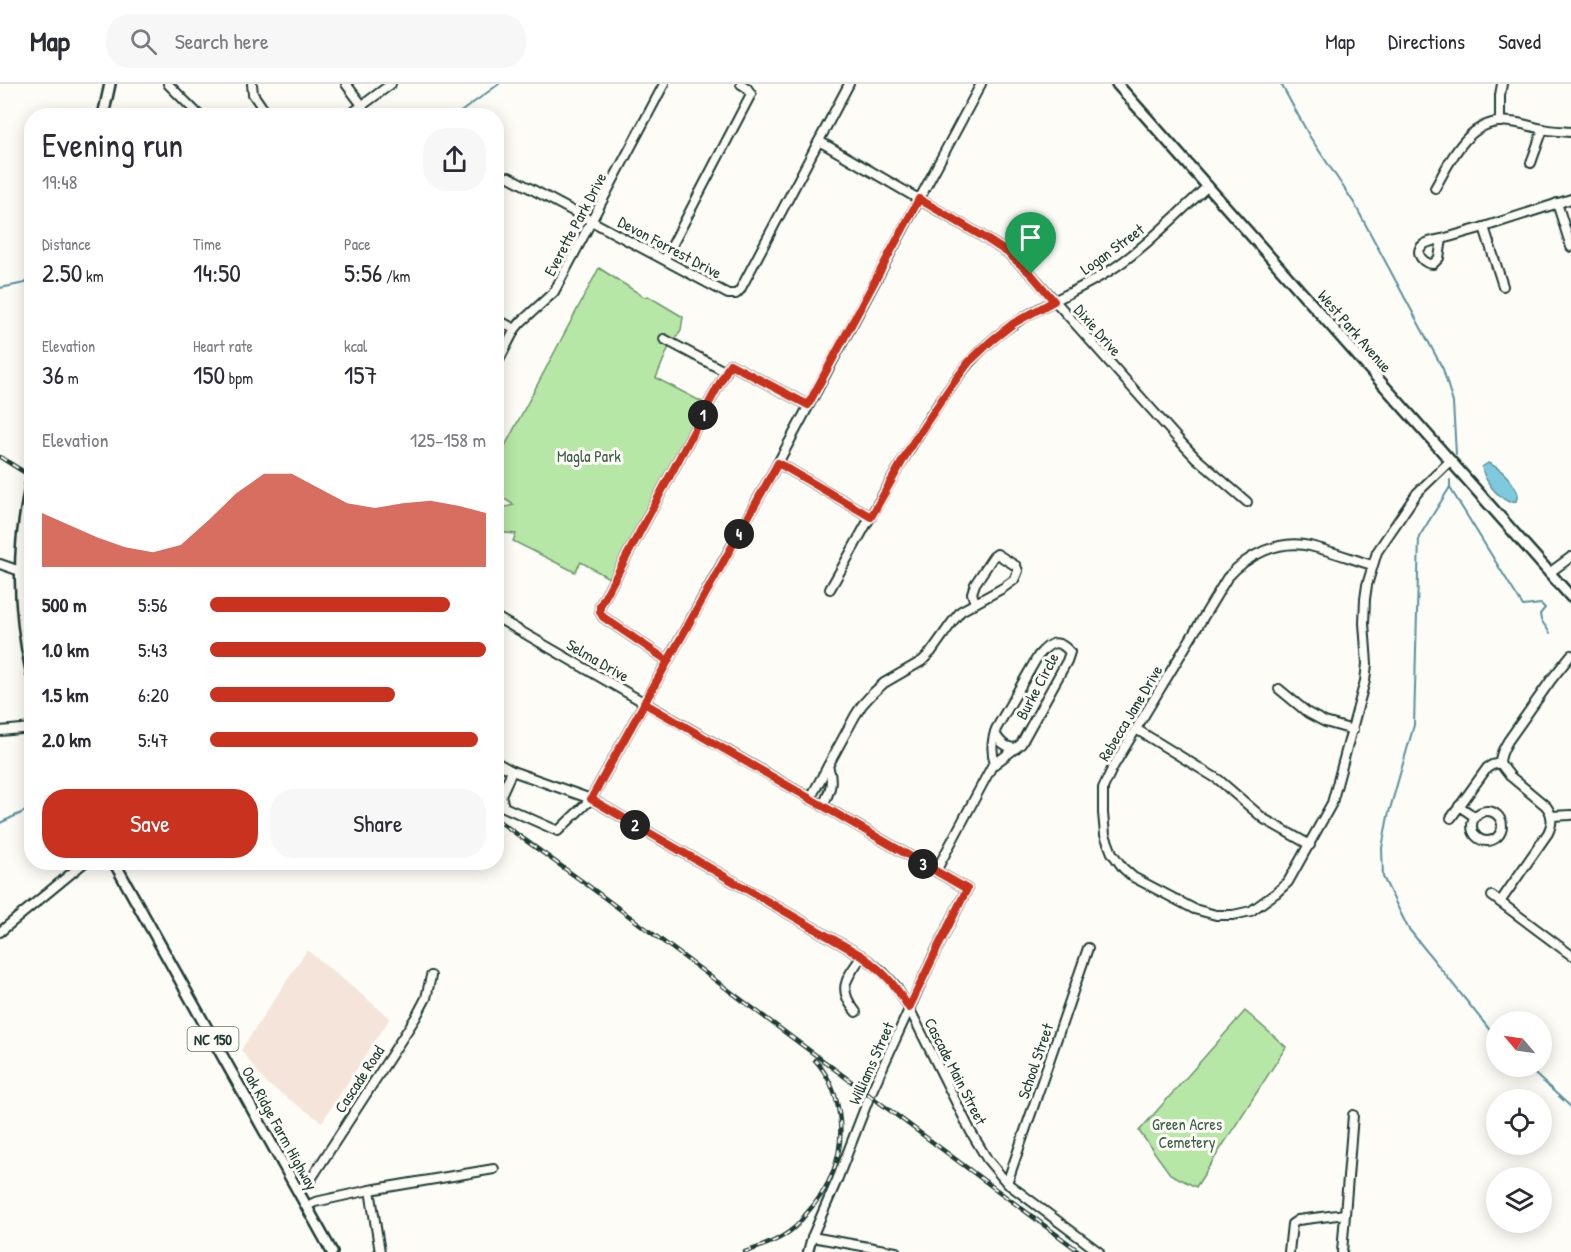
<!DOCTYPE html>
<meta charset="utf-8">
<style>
:root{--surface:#fff;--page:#f7f7f7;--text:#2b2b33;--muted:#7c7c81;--line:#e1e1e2;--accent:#c8321e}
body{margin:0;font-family:"Patrick Hand",sans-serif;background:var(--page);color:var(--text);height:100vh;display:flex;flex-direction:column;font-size:22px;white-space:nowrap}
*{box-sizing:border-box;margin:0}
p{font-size:20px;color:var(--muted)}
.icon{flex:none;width:33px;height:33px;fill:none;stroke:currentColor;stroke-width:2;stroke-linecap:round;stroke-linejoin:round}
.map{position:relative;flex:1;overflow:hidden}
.sheet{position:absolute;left:24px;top:24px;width:480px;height:762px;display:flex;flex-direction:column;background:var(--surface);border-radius:24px;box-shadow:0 3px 15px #0003}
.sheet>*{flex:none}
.needle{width:39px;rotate:299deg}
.controls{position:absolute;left:1486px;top:927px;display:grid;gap:12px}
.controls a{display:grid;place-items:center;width:66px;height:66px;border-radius:50%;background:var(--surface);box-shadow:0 3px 15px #0003;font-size:30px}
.pin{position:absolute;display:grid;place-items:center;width:51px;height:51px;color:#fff;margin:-62px -26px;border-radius:50% 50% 50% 0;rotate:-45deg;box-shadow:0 0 6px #0007}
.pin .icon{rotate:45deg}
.km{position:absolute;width:30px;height:30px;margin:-15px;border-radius:50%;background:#222;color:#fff;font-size:16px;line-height:30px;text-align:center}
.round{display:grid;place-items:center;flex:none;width:63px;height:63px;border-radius:24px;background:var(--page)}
.head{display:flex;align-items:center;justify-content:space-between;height:102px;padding:0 18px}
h1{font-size:33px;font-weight:600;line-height:45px}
.figures{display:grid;grid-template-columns:repeat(3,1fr);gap:9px;height:102px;padding:6px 18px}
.figures div{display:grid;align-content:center}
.figures b{font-size:26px;font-weight:600}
.figures small{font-size:16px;font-weight:400}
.figures p{font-size:16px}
.chart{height:168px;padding:12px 18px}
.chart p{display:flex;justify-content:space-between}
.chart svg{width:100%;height:108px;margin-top:6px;fill:var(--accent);opacity:.7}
.button{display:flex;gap:12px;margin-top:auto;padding:12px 18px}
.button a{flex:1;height:69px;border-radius:24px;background:var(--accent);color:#fff;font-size:24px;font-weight:600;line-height:69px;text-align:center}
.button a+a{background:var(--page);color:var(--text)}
ul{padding:0 18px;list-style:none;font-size:20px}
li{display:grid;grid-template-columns:96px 72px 1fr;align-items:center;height:45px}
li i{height:15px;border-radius:8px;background:var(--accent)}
header{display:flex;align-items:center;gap:36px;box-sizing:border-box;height:84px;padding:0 30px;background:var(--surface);border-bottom:2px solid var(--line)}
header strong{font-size:28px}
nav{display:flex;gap:33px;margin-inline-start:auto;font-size:21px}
.search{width:420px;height:54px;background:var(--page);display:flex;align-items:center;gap:15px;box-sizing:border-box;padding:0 21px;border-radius:24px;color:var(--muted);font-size:22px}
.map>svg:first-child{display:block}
.built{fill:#f5e4d9}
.green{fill:#b7e7a6;stroke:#6b926d;stroke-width:1.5}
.water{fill:#7ec9de;stroke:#58919a;stroke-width:1.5}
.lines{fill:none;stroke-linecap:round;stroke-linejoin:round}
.stream{stroke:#58919a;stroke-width:2}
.minor-casing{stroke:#1f3d34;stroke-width:12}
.major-casing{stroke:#1f3d34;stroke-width:14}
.minor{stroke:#fdfcf7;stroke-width:8}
.major{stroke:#fdfcf7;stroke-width:9}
.rail-casing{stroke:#1f3d34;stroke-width:4.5}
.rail{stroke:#fdfcf7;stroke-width:2;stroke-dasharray:7;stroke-linecap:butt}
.route-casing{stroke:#fff;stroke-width:12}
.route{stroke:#c8321e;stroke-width:8}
.labels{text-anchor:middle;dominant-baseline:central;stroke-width:6;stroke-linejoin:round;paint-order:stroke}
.shield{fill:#fdfcf7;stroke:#62766e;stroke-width:1.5}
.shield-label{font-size:15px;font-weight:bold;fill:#1f3d34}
.street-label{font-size:16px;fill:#1f3d34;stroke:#fdfcf7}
.park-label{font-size:16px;fill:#3d5f4b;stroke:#fdfcf7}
</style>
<header>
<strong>Map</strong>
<div class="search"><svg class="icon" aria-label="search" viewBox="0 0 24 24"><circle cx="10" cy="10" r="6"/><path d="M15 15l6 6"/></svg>Search here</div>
<nav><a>Map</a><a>Directions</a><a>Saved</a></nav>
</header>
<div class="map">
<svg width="1571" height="1168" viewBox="0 0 1571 1168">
<rect width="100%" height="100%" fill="#fdfcf7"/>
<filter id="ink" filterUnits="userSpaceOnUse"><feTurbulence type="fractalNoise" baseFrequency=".0167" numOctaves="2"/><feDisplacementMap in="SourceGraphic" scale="12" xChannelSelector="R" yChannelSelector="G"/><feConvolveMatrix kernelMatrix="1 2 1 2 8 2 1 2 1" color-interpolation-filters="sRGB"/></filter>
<g filter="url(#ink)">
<polygon class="built" points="307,866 390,934 322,1038 266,999 241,966"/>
<g class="green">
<polygon points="599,184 644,213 648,212 683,233 681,246 668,265 656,294 708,321 614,497 581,478 575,488 513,457 516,450 497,448 497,425 514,421 497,410 497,377"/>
<polygon points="1245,927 1286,963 1196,1103 1170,1090 1139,1047"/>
</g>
<path class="water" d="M1488,379c13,5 25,18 30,31l-2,7 -7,1c-12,-6 -25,-21 -27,-35z"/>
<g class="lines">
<g class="stream">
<polyline points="1281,0 1310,53 1354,119 1443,285 1453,319 1456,370"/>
<polyline points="455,32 499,0"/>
<polyline points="0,204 25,199 32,193"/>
<polyline points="1450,396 1450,403 1419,453 1414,641 1388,732 1382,764 1383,793 1408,844 1497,955"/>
<polyline points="1450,404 1523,522 1541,520 1545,524 1540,530 1541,536 1550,549"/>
<polyline points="0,739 32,724"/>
<polyline points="1526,982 1571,1023"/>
</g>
<defs>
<g id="minor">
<polyline points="168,0 200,32"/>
<polyline points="252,0 253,10 268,32"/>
<polyline points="346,0 362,21"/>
<polyline points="348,32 391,0"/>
<polyline points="1500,38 1500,11 1502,0"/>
<polyline points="819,57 982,152 1008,169 1031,190 1177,354 1196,374 1247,418"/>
<polyline points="1531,79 1543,45"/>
<polyline points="509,93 728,210 736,210 740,206 849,0"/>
<path d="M1435,104c17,-30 34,-71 76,-66 11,1 21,5 32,7 9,2 19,2 28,3"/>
<polyline points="1557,119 1571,163"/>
<polyline points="1484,143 1503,202"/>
<polyline points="1442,155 1484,143 1571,115"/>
<path d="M1442,155l-3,19 -6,6c-9,0 -20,-11 -10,-19 5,-4 14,-5 19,-6z"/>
<polyline points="665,175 751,10 747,4 741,0"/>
<polyline points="496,235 515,245"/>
<polyline points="664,255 726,288"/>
<polyline points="496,282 515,245 521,238 554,208 664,0"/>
<polyline points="778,379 871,433"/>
<polyline points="0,480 20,487"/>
<path d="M1372,481c-20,-6 -41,-14 -62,-19 -31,-7 -63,9 -83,32l-114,189 -10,21v25l2,22 7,18 11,15 10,9 61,32 22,6h17l18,-4 25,-18 12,-11 44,-79 33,-122 2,-17 -3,-41 1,-24 2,-14 10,-33 40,-59 33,-32"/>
<polyline points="1549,489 1571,473"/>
<path d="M830,505c34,-59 65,-120 103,-177 17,-25 34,-50 57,-70 36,-32 82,-47 121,-72 34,-22 67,-57 97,-84"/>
<polyline points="496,533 967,805 932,875 870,1011 837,1096 812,1153 808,1168"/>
<polyline points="668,577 603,533 600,528 600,522 730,280 808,321"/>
<polyline points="1279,605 1308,629 1325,638 1353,646"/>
<polyline points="1136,645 1219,696 1264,735 1310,761"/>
<polyline points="0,647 32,644"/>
<path d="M995,648c3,9 11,16 21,16"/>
<polyline points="496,678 512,687 591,715 862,872 882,887 895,901 909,924 971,1048 987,1075 1007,1099 1099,1168"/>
<polyline points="512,687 501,711 504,723 558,747 591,715 778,379 981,0"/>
<polyline points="810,715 855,632 862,621 872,610 884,599 922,577 931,568 953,537 961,527 1003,504 1014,496 1018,487 1016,482 997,470 993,473 975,500 972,509 975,519"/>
<path d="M823,722c7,-16 11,-23 5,-40"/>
<polyline points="1459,722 1475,733"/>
<circle cx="1487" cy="742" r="15"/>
<polyline points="1551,732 1571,731"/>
<polyline points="1451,734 1487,684 1492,681 1500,679"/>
<path d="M936,787l56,-105 29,-22 46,-83 3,-9c-13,-15 -21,-9 -32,4l-42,73c-4,11 -5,23 -1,34"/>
<polyline points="1492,812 1571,871"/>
<path d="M1500,818l48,-69c5,-10 5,-18 -2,-27l-36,-30 -10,-13c0,-9 4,-15 8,-22l43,-61 20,-25"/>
<polyline points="0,848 85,778"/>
<path d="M856,928c-20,-24 -9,-34 6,-56"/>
<polyline points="1007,1099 1088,864"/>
<polyline points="298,1106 309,1098 416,933 426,914 431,892"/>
<polyline points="370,1106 380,1168"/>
<polyline points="307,1122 315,1118 370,1106 494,1085"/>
<polyline points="812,1153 896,1168"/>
<polyline points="1289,1168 1292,1140 1298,1136 1345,1130"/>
<polyline points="1342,1168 1353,1031"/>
</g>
<g id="major">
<polyline points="1117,0 1571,513"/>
<polyline points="103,32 110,0"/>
<path d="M32,392c-4,21 -8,43 -10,64 -4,45 0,91 10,135"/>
<polyline points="114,778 332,1168"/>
</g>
</defs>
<use href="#minor" class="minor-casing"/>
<use href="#major" class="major-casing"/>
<use href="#minor" class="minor"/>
<use href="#major" class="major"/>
<defs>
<g id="rail">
<polyline points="0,373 32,393"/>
<polyline points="496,735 586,800 1080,1168"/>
<path d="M745,1168c18,-6 35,-12 49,-24 5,-4 8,-9 12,-14 11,-12 21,-27 27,-42 14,-37 8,-83 -18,-112"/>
</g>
</defs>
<use href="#rail" class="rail-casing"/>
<use href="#rail" class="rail"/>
</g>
</g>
<g class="lines" filter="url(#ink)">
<defs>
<path id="route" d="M1031,190l-23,-21 -26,-17 -63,-37 -111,206 -78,-41 -130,242v6l3,5 65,44 -77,138 271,157c24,18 32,27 47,52l29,-61 29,-58 -323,-186c46,-80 90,-160 134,-240l93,54 41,-73 39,-58 18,-24 22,-21 23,-18 40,-22 -23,-27"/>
</defs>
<use href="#route" class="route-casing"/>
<use href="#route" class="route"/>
</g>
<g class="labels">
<rect class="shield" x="187.5" y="943" width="51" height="24" rx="4.5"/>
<g class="shield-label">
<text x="213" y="955">NC 150</text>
</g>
<g class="street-label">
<text transform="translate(575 140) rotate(-62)">Everette Park Drive</text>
<text transform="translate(670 163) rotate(28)">Devon Forrest Drive</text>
<text transform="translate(1112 165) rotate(-36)">Logan Street</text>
<text transform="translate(1098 246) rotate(49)">Dixie Drive</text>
<text transform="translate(1355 247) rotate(49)">West Park Avenue</text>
<text transform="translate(598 576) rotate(30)">Selma Drive</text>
<text transform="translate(1037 602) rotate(-62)">Burke Circle</text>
<text transform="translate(1130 629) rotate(-59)">Rebecca Jane Drive</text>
<text transform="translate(1035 977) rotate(-71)">School Street</text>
<text transform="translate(871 979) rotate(-66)">Williams Street</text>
<text transform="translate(956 987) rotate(63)">Cascade Main Street</text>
<text transform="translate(359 995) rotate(-57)">Cascade Road</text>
<text transform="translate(280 1044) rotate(61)">Oak Ridge Farm Highway</text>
</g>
<g class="park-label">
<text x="589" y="372">Magla Park</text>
<text x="1187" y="1040">Green Acres<tspan x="1187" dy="18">Cemetery</tspan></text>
</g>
</g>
</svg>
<div class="controls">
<a><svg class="needle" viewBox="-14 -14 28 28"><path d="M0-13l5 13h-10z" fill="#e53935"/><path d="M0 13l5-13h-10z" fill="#7c7c81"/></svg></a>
<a><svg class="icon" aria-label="locate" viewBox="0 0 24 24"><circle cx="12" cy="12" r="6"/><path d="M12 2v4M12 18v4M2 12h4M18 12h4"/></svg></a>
<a><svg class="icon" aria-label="layers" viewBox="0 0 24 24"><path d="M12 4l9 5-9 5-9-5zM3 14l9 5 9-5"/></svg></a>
</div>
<div class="pin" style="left:1031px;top:190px;background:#1e9e55"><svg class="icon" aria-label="arrive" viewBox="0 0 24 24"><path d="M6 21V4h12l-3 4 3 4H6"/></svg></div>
<b class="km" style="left:703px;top:331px">1</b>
<b class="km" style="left:635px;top:741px">2</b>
<b class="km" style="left:923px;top:780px">3</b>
<b class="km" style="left:739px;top:450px">4</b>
<section class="sheet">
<div class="head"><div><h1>Evening run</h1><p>19:48</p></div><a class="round"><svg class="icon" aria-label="share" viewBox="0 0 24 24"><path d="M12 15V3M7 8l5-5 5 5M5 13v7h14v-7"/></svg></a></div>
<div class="figures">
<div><p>Distance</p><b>2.50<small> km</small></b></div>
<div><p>Time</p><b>14:50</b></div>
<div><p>Pace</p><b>5:56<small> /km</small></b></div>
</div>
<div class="figures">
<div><p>Elevation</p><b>36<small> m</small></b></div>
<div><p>Heart rate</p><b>150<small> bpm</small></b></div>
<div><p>kcal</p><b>157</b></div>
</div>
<div class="chart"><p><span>Elevation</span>125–158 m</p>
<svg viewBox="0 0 160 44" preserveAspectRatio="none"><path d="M0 44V22L10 27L20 32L30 36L40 38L50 35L60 25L70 14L80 6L90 6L100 12L110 18L120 20L130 18L140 17L150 19L160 22V44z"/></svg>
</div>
<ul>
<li><b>500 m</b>5:56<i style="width:87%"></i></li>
<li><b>1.0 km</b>5:43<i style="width:100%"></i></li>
<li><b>1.5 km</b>6:20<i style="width:67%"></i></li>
<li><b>2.0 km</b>5:47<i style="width:97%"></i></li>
</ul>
<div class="button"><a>Save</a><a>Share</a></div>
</section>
</div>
